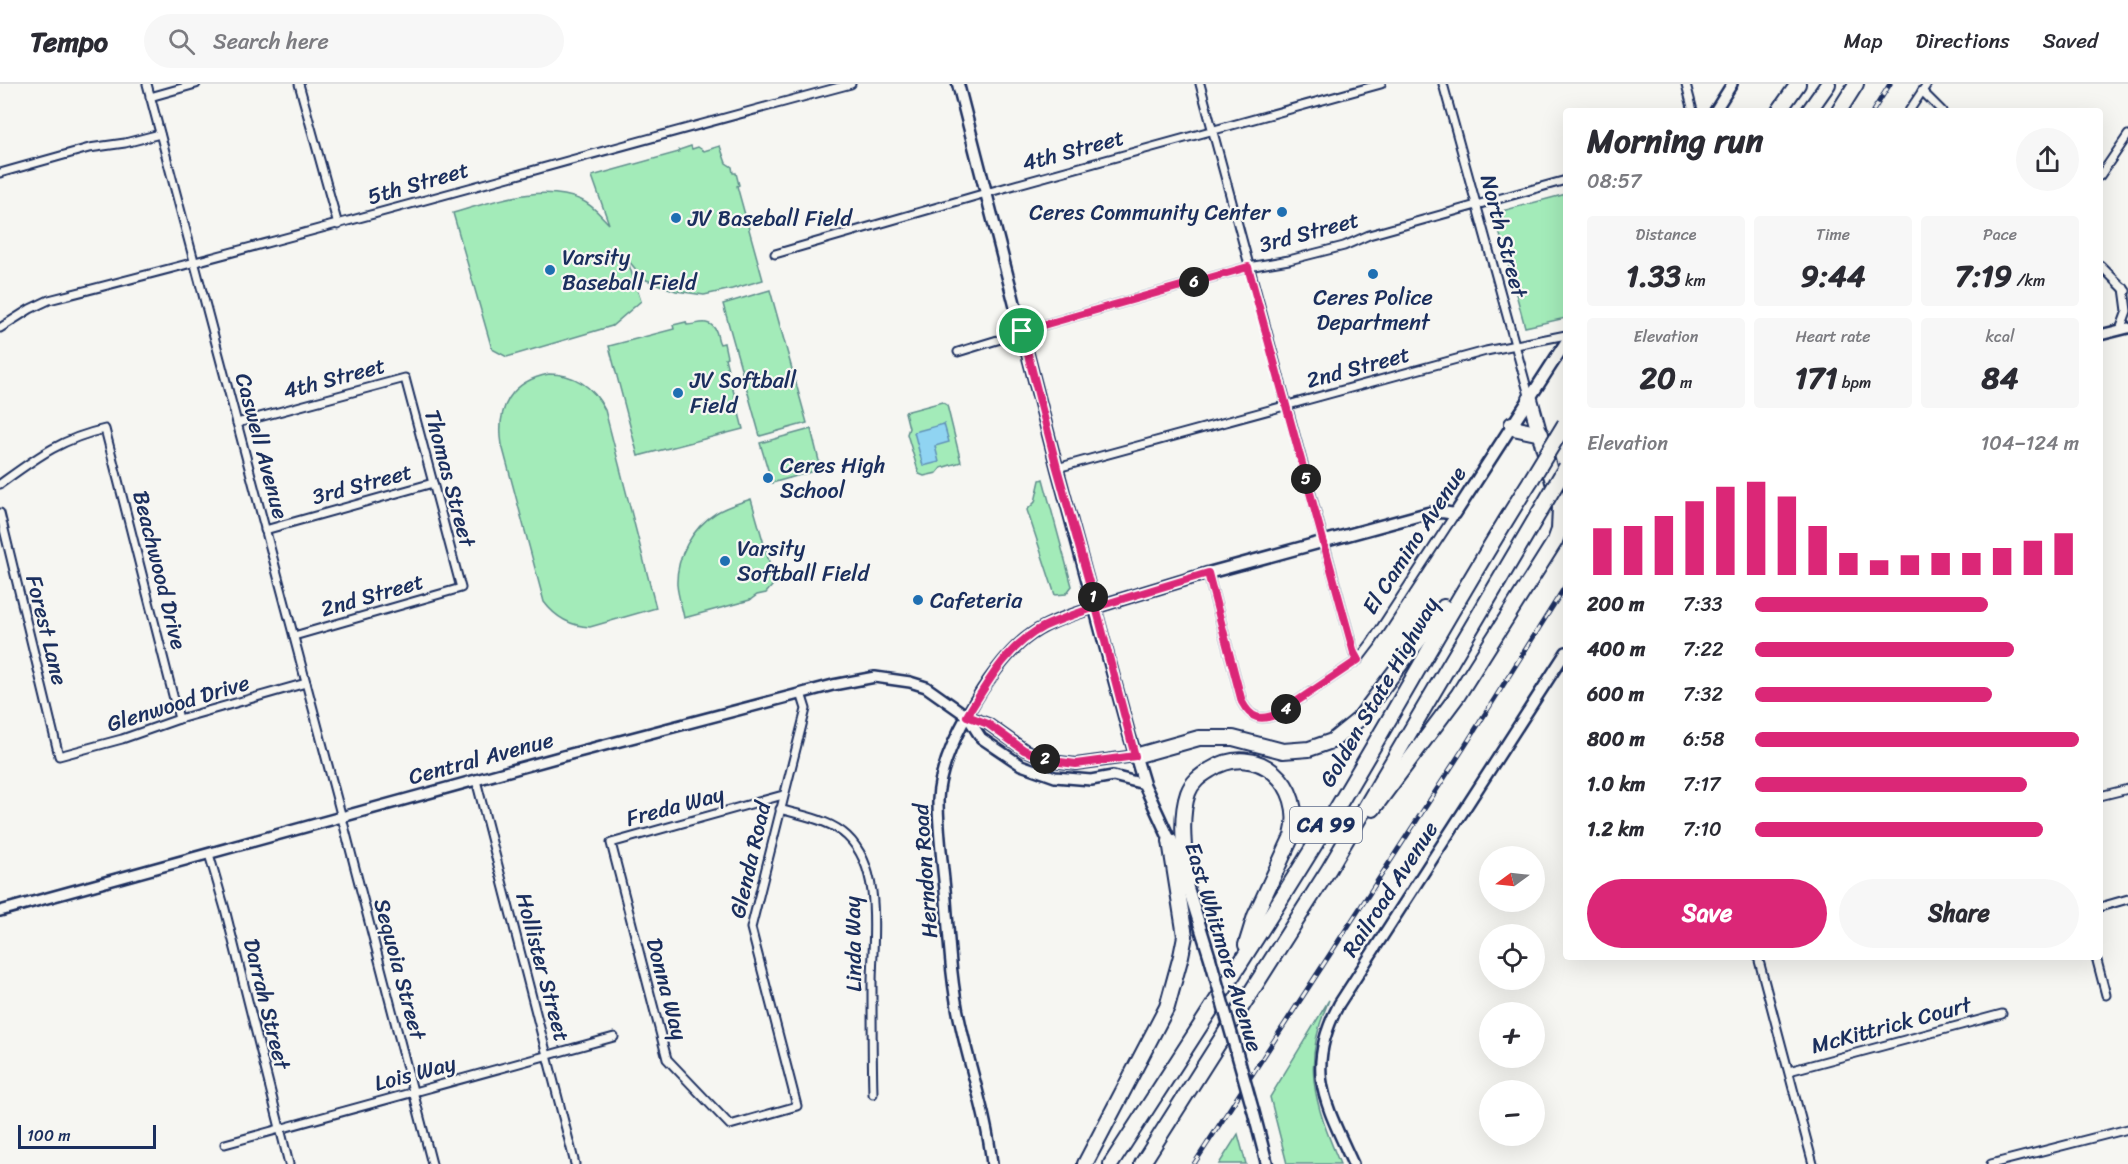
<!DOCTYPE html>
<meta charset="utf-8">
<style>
:root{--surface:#fff;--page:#f7f7f7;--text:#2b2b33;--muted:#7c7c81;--line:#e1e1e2;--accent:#db2777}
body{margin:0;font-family:Sriracha,sans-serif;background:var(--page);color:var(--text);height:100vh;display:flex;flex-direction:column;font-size:22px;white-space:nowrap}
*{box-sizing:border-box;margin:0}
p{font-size:20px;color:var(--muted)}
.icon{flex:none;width:33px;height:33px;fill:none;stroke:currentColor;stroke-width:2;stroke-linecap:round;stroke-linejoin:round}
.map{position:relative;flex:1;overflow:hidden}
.side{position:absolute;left:1563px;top:24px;width:540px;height:852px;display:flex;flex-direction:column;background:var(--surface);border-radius:6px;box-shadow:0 6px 24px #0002}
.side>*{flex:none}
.needle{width:39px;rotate:255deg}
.tools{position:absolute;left:1479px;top:762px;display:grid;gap:12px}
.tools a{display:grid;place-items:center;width:66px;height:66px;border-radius:50%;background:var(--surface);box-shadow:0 6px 24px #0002;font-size:30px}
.scale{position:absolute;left:18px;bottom:15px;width:138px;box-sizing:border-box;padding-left:6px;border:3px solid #1b2f5e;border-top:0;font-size:16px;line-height:21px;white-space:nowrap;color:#1b2f5e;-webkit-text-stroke:4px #f6f6f2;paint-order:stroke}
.pin{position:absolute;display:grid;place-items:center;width:51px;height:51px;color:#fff;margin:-26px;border:3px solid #fff;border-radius:50%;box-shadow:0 2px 6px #0007}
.km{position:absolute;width:30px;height:30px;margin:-15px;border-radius:50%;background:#222;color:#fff;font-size:16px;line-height:30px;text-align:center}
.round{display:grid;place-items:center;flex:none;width:63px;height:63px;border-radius:32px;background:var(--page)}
.head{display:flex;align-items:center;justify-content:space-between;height:102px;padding:0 24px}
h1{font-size:33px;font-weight:700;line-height:45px}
.stats{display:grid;grid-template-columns:repeat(3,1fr);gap:9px;height:102px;padding:6px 24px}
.stats div{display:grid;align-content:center;border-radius:6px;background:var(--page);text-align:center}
.stats b{font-size:30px;font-weight:700}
.stats small{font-size:16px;font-weight:400}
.stats p{font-size:16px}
.chart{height:168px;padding:12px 24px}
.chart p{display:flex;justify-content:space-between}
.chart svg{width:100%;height:108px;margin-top:6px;stroke:var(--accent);stroke-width:6}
.primary-button{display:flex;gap:12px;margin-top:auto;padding:12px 24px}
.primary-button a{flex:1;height:69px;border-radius:36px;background:var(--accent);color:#fff;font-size:24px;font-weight:700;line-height:69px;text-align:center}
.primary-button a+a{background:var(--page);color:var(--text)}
ul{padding:0 24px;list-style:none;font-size:20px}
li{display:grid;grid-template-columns:96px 72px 1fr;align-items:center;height:45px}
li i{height:15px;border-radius:8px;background:var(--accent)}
header{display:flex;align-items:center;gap:36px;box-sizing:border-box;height:84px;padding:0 30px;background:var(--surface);border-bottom:2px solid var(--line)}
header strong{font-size:28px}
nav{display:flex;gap:33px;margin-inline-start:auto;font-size:21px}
.search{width:420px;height:54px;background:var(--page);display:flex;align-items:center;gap:15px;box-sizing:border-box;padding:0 21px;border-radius:33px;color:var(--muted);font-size:22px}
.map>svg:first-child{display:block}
.green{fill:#a3ebb9;stroke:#5f8d8c;stroke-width:1.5}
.water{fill:#90d4f2;stroke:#6192b7;stroke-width:1.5}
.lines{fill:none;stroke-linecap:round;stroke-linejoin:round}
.minor-casing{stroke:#1b2f5e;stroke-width:11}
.tertiary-casing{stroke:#1b2f5e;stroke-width:14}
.secondary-casing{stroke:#1b2f5e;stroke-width:15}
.motorway-casing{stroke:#1b2f5e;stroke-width:18}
.minor{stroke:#f6f6f2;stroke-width:7}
.tertiary{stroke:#f6f6f2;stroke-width:9}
.secondary{stroke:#f6f6f2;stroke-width:10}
.motorway{stroke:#f6f6f2;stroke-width:14}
.rail-casing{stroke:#1b2f5e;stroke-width:5}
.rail{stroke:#f6f6f2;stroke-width:3;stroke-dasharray:9;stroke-linecap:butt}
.secondary-bridge-casing{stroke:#1b2f5e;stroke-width:15;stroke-linecap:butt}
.motorway-bridge-casing{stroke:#1b2f5e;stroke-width:18;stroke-linecap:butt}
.secondary-bridge{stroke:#f6f6f2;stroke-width:10}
.motorway-bridge{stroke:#f6f6f2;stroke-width:14}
.route-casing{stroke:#fff;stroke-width:12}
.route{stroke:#db2777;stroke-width:8}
.poi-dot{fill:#1f6fb2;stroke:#f6f6f2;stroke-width:2}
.labels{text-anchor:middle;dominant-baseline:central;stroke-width:4.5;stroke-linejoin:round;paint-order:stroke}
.shield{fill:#f6f6f2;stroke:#5d6b8a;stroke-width:1.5}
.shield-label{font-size:21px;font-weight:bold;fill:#1b2f5e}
.street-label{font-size:22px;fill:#1b2f5e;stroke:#f6f6f2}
.poi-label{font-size:22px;fill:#1b2f5e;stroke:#f6f6f2;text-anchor:start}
</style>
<header>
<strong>Tempo</strong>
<div class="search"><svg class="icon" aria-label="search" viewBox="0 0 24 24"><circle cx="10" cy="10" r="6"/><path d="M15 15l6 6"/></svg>Search here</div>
<nav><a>Map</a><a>Directions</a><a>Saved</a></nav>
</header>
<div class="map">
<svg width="2128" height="1080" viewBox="0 0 2128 1080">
<rect width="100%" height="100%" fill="#f6f6f2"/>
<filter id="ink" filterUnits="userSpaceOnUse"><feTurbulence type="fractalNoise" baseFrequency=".0167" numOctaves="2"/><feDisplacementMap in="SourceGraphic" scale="12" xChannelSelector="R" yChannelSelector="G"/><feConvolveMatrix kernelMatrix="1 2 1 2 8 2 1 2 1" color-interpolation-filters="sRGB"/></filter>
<g filter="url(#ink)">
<g class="green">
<path d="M691,62l1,3 6,-2 6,4 16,-5 6,17 6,4 1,6h3l3,12 -2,1 26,94 -31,9 -28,6 -28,-4 -32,-12 -17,-20 14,42 -29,25 -105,31 -15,-8 -39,-136c39,-11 89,-30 128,-13 12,5 20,16 28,24l-17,-48 87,-24v-2z"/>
<polygon points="1566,110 1566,234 1525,243 1495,132 1498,131 1498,128"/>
<polygon points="770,206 807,339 760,352 723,220"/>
<path d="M686,238l1,3c10,0 21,-7 28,4 3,5 2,10 5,15l4,-1 3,14 -2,1 18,71 -105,27 -29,-110 65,-17 -1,-4z"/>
<path d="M549,290c26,0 44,12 56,36l51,198 -66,19c-20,-1 -34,-9 -46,-25l-42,-157c-6,-37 9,-64 47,-71z"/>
<polygon points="942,318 947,321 961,378 941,384 937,389 924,392 919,390 907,350 909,344 905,328"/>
<polygon points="811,345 821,385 772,399 760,359"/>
<polygon points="1043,395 1072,502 1066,510 1055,511 1027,426 1035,418 1040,396"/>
<path d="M751,415l19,66 2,21 -6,7 -9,2 -7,5 -66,18c-2,-11 -6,-22 -7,-33 -1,-28 15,-57 39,-72 11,-7 23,-10 35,-14z"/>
<path d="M1329,916c-28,63 -15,103 11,164h-53l-17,-67z"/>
<polygon points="1238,1050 1246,1080 1219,1080"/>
</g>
<polygon class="water" points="944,340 949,358 935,362 939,378 923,382 914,348"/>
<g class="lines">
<defs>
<g id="minor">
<polyline points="147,0 342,734 432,1080"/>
<polyline points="299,0 338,141"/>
<polyline points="1200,0 1354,569 1358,576"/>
<polyline points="1443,0 1530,315"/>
<polyline points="1686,0 1693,27"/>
<polyline points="1922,7 1942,27"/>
<polyline points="150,13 196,0"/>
<polyline points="1909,27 1927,0"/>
<polyline points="0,89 89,64 125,59 160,50"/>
<polyline points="2100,92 2128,51"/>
<polyline points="775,170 986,109 1381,0"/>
<polyline points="2100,181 2126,207"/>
<path d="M0,244l30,-19 19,-9c269,-68 535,-145 802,-216"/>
<polyline points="2120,246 2127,227 2124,204"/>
<polyline points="958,268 1004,254 1022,247 1248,183 1289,176 1344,162 1369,151 1566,96"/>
<polyline points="237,339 405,294 461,504 294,552"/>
<polyline points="1057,384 1486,267 1566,251"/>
<path d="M0,400c36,-26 60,-45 105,-55l74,290"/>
<polyline points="0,429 59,672 122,655 179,635 306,599"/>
<polyline points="265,446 433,399"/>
<path d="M1208,489l34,129c9,17 19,19 36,12l80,-54 13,-17 84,-129"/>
<polyline points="476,696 575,1080"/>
<polyline points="783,711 611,759 667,975 730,1041 797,1022 751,844 806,625 801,609"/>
<polyline points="2100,712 2128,705"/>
<path d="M780,725c22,7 49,10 67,27 37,35 25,103 25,148 0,37 0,73 1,110"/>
<polyline points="209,770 225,825 289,1080"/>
<polyline points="2100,823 2128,815"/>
<polyline points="1758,873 1813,1080"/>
<polyline points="2096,873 2106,911"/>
<polyline points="1789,987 2002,930"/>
<polyline points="225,1060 614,953"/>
<polyline points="1991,1080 2128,1045"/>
</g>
<g id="tertiary">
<polyline points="1715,27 1732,0"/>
<polyline points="2100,251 2128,244"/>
<polyline points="967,632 981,654 1021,681 1055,693 1091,696 1113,692 1144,700"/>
<polyline points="0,827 563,672 833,601 875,593 910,598 926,603 967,632 988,640 1025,666 1052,677 1076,680 1135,672"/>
<path d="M992,1080c-5,-48 -22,-95 -32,-142 -9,-40 -11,-82 -14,-122 -3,-33 -8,-67 -8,-100 1,-47 51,-132 87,-161 21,-17 47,-24 71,-32"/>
<path d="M1353,1080c-28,-62 -49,-94 -14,-160l227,-352"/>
</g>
<g id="secondary">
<polyline points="958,0 1057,384 1129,650 1144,700 1173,763"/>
<polyline points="1096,523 1208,489 1428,429 1442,428 1455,430 1566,258"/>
<polyline points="1184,791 1210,874"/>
<polyline points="1253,1026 1267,1080"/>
</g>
<g id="motorway">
<polyline points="1779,27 1798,0"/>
<polyline points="1809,27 1828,0"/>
<polyline points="1839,27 1856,0"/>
<polyline points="1512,340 1518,345 1541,350"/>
<polyline points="1135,672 1199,654 1233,654 1283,667 1309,665 1332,657 1358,636 1444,523"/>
<polyline points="1373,725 1458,611 1555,457 1559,446 1560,423 1530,315"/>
<path d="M1187,797c-2,-27 -8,-62 1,-88 4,-11 12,-17 22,-23 47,-30 96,15 82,66l-37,80 -9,29"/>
<polyline points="1085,1080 1167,923 1181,872 1185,852 1170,757"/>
<path d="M1111,1080c73,-113 147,-226 217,-341 69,-114 132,-231 203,-343"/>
<polyline points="1142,1080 1329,785 1539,429"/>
</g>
</defs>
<use href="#minor" class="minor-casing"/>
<use href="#tertiary" class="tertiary-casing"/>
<use href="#secondary" class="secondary-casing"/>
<use href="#motorway" class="motorway-casing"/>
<use href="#minor" class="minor"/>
<use href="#tertiary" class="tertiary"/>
<use href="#secondary" class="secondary"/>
<use href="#motorway" class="motorway"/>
<defs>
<g id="rail">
<polyline points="1873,27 1890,0"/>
<polyline points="1194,1080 1463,665 1566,501"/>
</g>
</defs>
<use href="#rail" class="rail-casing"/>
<use href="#rail" class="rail"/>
<defs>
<polyline id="secondary-bridge" points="1210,874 1253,1026"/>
<g id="motorway-bridge">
<polyline points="1531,396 1565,340"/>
<polyline points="1539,429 1566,383"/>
</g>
</defs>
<use href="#secondary-bridge" class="secondary-bridge-casing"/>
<use href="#motorway-bridge" class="motorway-bridge-casing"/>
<use href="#secondary-bridge" class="secondary-bridge"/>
<use href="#motorway-bridge" class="motorway-bridge"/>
</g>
</g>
<g class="lines" filter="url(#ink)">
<defs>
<path id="route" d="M1022,247l35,137 39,139c-18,6 -36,12 -53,20 -36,19 -56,56 -76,89l21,8 36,26 28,11 24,3 59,-8 -39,-149 112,-34 34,129c9,17 18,19 36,12l80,-54 -4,-7 -106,-386 -226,64"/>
</defs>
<use href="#route" class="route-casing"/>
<use href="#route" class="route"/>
</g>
<g class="poi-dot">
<circle cx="1282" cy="128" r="6"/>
<circle cx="676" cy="134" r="6"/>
<circle cx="550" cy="186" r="6"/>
<circle cx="1373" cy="190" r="6"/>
<circle cx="678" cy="309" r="6"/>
<circle cx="768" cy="394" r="6"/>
<circle cx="725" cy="477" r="6"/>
<circle cx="918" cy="516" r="6"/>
</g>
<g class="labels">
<rect class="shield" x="1290" y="723" width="72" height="36" rx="4.5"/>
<g class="shield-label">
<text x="1326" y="741">CA 99</text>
</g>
<g class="street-label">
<text transform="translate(1073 66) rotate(-15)">4th Street</text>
<text transform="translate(418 99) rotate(-16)">5th Street</text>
<text transform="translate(1309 148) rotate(-15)">3rd Street</text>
<text transform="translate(1504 152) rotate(75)">North Street</text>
<text transform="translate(1358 283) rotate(-15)">2nd Street</text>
<text transform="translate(334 294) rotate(-15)">4th Street</text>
<text transform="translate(262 362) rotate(75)">Caswell Avenue</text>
<text transform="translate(450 394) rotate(75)">Thomas Street</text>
<text transform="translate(362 400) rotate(-15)">3rd Street</text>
<text transform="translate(1414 456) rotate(-57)">El Camino Avenue</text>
<text transform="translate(160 486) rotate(76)">Beachwood Drive</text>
<text transform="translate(372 511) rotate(-16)">2nd Street</text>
<text transform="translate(47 546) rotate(76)">Forest Lane</text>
<text transform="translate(1379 608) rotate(-60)">Golden State Highway</text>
<text transform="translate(178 619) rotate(-17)">Glenwood Drive</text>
<text transform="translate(481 674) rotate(-15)">Central Avenue</text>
<text transform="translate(675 722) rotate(-15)">Freda Way</text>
<text transform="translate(750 776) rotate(-77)">Glenda Road</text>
<text transform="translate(925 787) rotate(-94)">Herndon Road</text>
<text transform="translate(1390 805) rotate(-57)">Railroad Avenue</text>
<text transform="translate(853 860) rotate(-91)">Linda Way</text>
<text transform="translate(1224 863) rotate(73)">East Whitmore Avenue</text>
<text transform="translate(543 883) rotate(75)">Hollister Street</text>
<text transform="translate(400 885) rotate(75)">Sequoia Street</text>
<text transform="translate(667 905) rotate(75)">Donna Way</text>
<text transform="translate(267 920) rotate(76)">Darrah Street</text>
<text transform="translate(1891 941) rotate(-15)">McKittrick Court</text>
<text transform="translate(415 989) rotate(-15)">Lois Way</text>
</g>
<g class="poi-label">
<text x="1270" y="128" text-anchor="end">Ceres Community Center</text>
<text x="688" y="134">JV Baseball Field</text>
<text x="562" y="173">Varsity<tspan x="562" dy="25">Baseball Field</tspan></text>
<text x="1373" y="213" text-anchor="middle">Ceres Police<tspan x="1373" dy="25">Department</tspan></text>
<text x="690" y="296">JV Softball<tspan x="690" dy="25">Field</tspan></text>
<text x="780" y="381">Ceres High<tspan x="780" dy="25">School</tspan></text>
<text x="737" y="464">Varsity<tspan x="737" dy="25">Softball Field</tspan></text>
<text x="930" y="516">Cafeteria</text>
</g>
</g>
</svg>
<div class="tools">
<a><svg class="needle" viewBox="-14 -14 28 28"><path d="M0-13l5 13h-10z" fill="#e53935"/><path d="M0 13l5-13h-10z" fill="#7c7c81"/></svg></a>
<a><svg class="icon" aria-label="locate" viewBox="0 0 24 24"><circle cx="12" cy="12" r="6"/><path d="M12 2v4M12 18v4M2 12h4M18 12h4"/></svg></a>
<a>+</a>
<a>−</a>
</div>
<div class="scale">100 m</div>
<div class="pin" style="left:1022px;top:247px;background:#1e9e55"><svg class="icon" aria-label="arrive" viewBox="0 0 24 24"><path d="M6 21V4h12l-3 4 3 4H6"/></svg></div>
<b class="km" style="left:1093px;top:513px">1</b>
<b class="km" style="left:1045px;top:675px">2</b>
<b class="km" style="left:1286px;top:625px">4</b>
<b class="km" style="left:1306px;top:395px">5</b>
<b class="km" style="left:1194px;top:198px">6</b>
<section class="side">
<div class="head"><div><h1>Morning run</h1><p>08:57</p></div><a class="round"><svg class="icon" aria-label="share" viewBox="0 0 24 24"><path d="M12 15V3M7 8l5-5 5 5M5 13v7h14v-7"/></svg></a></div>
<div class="stats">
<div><p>Distance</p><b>1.33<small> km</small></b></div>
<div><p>Time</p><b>9:44</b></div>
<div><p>Pace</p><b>7:19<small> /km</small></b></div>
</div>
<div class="stats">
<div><p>Elevation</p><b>20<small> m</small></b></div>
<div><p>Heart rate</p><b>171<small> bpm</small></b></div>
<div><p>kcal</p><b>84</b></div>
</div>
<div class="chart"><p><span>Elevation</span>104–124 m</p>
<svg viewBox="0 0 160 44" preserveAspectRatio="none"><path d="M5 44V25M15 44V24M25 44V20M35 44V14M45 44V8M55 44V6M65 44V12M75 44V24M85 44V35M95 44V38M105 44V36M115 44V35M125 44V35M135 44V33M145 44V30M155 44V27"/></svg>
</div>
<ul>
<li><b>200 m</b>7:33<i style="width:72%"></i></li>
<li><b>400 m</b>7:22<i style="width:80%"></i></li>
<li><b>600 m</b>7:32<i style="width:73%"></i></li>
<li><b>800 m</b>6:58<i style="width:100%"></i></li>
<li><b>1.0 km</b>7:17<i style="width:84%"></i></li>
<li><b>1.2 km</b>7:10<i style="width:89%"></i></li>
</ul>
<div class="primary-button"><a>Save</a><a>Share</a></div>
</section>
</div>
